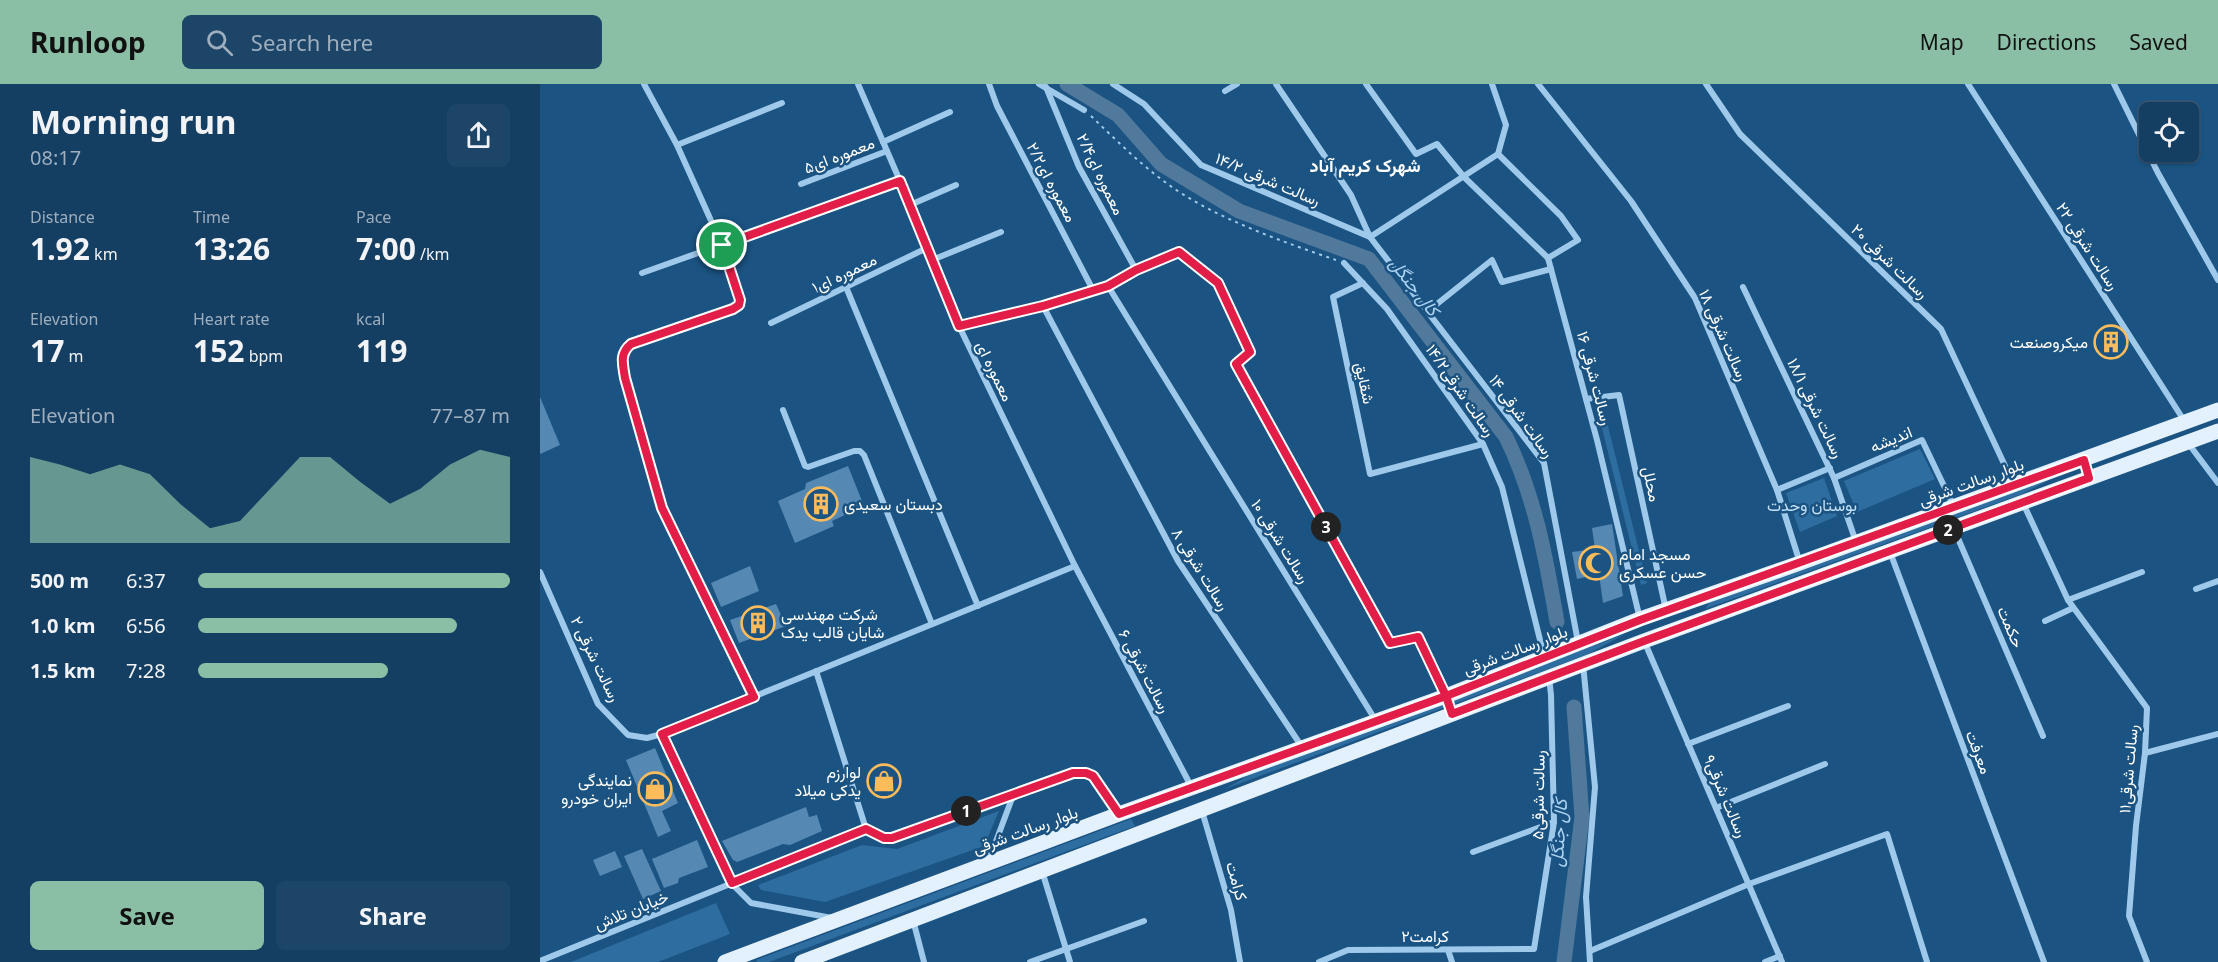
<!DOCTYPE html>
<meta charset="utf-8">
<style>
:root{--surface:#143e62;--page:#1d4568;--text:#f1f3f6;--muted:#9daebe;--line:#335777;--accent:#8abfa5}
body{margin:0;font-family:"Noto Sans",Vazirmatn,sans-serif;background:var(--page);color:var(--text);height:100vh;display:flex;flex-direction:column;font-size:22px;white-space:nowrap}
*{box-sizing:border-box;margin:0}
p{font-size:20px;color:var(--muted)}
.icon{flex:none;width:33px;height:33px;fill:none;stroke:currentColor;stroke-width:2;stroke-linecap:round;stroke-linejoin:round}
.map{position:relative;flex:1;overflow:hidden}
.sheet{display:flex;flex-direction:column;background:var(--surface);width:540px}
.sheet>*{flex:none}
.controls{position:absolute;left:1599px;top:18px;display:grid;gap:12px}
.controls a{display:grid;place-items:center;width:60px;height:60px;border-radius:9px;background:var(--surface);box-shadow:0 2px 4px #0004,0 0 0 2px var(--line);font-size:30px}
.pin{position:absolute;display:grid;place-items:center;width:51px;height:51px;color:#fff;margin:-26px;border:3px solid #fff;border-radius:50%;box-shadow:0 2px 6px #0007}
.km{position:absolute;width:30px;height:30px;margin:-15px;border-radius:50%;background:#222;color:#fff;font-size:16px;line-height:30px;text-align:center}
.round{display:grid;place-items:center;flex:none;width:63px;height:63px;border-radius:9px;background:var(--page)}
.summary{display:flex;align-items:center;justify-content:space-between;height:102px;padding:0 30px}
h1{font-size:33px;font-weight:700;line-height:45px}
.stats{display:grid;grid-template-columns:repeat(3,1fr);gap:9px;height:102px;padding:6px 30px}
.stats div{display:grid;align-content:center}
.stats b{font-size:30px;font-weight:700}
.stats small{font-size:16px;font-weight:400}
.stats p{font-size:16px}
.chart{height:168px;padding:12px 30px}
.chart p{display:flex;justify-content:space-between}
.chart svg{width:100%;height:108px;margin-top:6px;fill:var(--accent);opacity:.7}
.action{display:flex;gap:12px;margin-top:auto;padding:12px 30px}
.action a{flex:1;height:69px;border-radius:9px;background:var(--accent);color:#111;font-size:24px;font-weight:700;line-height:69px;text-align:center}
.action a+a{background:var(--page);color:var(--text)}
ul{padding:0 30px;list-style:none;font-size:20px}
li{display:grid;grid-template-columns:96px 72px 1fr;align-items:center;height:45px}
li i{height:15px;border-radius:8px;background:var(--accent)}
header{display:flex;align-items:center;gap:36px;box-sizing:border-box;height:84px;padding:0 30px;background:var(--accent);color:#111}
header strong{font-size:28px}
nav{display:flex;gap:33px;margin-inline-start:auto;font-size:21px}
.search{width:420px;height:54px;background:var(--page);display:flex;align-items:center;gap:15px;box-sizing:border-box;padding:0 21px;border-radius:9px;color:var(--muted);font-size:22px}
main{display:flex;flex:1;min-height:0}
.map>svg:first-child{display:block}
.green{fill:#2e6da0}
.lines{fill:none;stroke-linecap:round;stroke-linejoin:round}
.canal{stroke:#50799c;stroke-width:15}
.building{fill:#5589b3}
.path{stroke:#9fc9ea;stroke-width:2;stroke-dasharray:3 4.5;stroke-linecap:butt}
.minor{stroke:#9fc9ea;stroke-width:6}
.primary{stroke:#e3f1fe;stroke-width:15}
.route-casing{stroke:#fff;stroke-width:12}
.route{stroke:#e11d48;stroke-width:8}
.labels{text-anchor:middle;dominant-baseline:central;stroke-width:5;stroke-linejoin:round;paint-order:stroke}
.street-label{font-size:16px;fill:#fff;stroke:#1b5382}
.poi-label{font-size:16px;fill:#fff;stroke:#1b5382;text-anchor:end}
.park-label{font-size:16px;fill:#c4e1f8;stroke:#1b5382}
.neighbourhood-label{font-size:18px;font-weight:bold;fill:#fff;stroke:#1b5382}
.water-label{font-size:18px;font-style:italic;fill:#abd3f2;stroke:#1b5382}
</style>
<header>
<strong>Runloop</strong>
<div class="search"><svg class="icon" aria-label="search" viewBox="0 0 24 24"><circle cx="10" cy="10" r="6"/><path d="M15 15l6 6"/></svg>Search here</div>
<nav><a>Map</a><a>Directions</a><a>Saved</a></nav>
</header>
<main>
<section class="sheet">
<div class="summary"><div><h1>Morning run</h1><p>08:17</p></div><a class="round"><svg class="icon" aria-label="share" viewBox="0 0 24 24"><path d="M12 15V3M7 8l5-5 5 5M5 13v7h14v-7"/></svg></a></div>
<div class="stats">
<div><p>Distance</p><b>1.92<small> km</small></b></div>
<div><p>Time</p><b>13:26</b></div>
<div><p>Pace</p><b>7:00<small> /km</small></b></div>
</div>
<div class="stats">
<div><p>Elevation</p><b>17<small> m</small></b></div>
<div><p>Heart rate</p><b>152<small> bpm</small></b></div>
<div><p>kcal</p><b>119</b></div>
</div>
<div class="chart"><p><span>Elevation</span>77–87 m</p>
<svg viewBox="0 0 160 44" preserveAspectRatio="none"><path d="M0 44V9L10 12L20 16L30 12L40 16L50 28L60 38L70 35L80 22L90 9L100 9L110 19L120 28L130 22L140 12L150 6L160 9V44z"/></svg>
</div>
<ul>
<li><b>500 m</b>6:37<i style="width:100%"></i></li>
<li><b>1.0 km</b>6:56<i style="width:83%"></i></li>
<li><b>1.5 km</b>7:28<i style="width:61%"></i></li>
</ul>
<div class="action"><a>Save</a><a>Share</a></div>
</section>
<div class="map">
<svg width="1678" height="878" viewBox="0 0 1678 878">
<rect width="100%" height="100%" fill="#1b5382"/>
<g class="green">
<polygon points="1061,314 1107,499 1101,501 1055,316"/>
<polygon points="1380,365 1395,395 1317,428 1304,397"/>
<polygon points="1527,387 1482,410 1165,525 1171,516"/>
<polygon points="1284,394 1297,432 1260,448 1246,409"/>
<polygon points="1085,550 1046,571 685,705 709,691"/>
<polygon points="459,727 444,762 285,818 221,806 218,801 322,761 357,765"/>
<polygon points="591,735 595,742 229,878 217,878 216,876"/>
<polygon points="176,819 190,850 118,878 31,878"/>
</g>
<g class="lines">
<g class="canal">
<path d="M527,0l51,31 43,49 78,47 130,48 137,178c29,59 40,121 51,185"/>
<polyline points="1024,878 1042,733 1034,623"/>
</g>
</g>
<g class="building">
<polygon points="1571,246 1581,262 1581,267 1572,272 1560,254"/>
<polygon points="0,313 20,361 0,370"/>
<polygon points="308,382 324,422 292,437 294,442 255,459 238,417 265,405 266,399"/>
<polygon points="1072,440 1083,512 1063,519 1059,490 1037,495 1032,468 1055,465 1052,444"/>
<polygon points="210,482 219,507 181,523 171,499"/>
<polygon points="236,520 246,542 199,559 190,536"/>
<polygon points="115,664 138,719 122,727 131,747 118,753 86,676"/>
<polygon points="351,687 353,703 336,710 336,700 340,693"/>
<polygon points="266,723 269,733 277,731 282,747 250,761 243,760 197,778 193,776 182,757"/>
<polygon points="157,756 168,783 139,794 138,799 124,804 112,775"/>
<polygon points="102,765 121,807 103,815 84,772"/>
<polygon points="75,767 82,783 60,792 53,776"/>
</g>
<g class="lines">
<path class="path" d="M551,32c25,24 50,49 78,69 46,33 114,57 167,75"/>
<g class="minor">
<path d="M104,0l33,61 45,100 18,55 -1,5 -6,5 -102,34c-12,10 -8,20 -6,34l37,130 92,189"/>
<polyline points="318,0 360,97 419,242 535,482 652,704"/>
<polyline points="449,0 457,22 553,206"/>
<polyline points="499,0 544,26"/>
<polyline points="573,0 604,20 661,81 830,153"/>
<polyline points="736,0 811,111 830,153 1004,379 1038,558"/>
<polyline points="826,0 876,70 897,60 924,93 1008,174 1057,356 1100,535"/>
<polyline points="952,0 966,41 958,70"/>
<polyline points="998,0 1091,117 1155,214 1237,406 1260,479"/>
<polyline points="1166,0 1200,50 1401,245 1474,401"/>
<polyline points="1428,0 1645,338"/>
<polyline points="1574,0 1618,89 1678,196"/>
<polyline points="506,3 539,83 596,186"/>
<polyline points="685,7 697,0"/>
<polyline points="343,58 410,28"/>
<polyline points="137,61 242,19"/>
<polyline points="261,100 347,67"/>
<polyline points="370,121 416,101"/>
<polyline points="830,153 958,70 1021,132 1038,156 1008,174"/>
<polyline points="392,176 461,148"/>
<polyline points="804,179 847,225 943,360 962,403 1004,572"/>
<polyline points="102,189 360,97"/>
<polyline points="823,199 793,213 830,390 943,360"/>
<polyline points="568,202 836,637"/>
<polyline points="306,203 438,522"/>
<polyline points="1203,203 1294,394 1316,458"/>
<polyline points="503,222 638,477 762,663"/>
<polyline points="887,228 952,176 962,198 1011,185"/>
<polyline points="231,239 387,164"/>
<polyline points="419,242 503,222 568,202 596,186 639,168 678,199 710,269 696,280 850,559 878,553 906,612"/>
<polyline points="1046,315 1079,311 1126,526"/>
<polyline points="243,326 265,382 268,383 314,367 320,367 324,371 392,540"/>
<polyline points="1648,359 1678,399"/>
<polyline points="1294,394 1382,356 1414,423"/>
<polyline points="1237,406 1290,384"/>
<polyline points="1483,419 1528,516 1607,624 1605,669 1596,742 1589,832 1607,878"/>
<polyline points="1414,445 1503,652"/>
<polyline points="1350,468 1504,878"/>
<polyline points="0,488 58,620 88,651 107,654 122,650 191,799 211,819 292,834"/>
<polyline points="1656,505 1678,497"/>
<polyline points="1528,516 1602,488"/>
<polyline points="1505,537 1533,524"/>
<polyline points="1105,559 1242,878"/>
<polyline points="1043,580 1055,703 1046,813 1050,878"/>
<polyline points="276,587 326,745"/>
<polyline points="122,650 535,482"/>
<polyline points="1148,660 1248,622"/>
<polyline points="1605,669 1678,650"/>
<polyline points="1176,724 1285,680"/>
<polyline points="662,727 691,826 700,878"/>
<polyline points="933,768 1014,738"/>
<polyline points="449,776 474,709"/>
<polyline points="502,787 530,878"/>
<polyline points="373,836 384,878"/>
<polyline points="908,866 912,878"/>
<polyline points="1050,867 1209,800 1347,750 1387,878"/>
<polyline points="0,877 326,745 344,754 352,754 533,689 547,689 553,692 578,730"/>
<polyline points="490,878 604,837"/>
<polyline points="779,878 808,866 994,865 1014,738 1011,611 1009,593"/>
<polyline points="1225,878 1240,872"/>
</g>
<g class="primary">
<polyline points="185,878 579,730 906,612 1100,535 1260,479 1678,326"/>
<polyline points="262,878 1104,557 1678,347"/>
</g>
</g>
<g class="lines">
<defs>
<path id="route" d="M182,161l18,55 -1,5 -6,4 -102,35c-12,10 -8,20 -6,34l37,130 92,189 -92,37 70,149 134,-54 18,9h8l181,-65h13l7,3 26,38 327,-118 6,18 192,-73 445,-163 -5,-18 -444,160 -194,76 -28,-59 -28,6 -154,-279 14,-12 -32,-69 -39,-31 -43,18 -28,16 -65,20 -84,20 -59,-145 -178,64"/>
</defs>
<use href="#route" class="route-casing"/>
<use href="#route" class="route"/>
</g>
<defs>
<symbol id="building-ring" viewBox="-11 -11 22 22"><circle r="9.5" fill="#1b5382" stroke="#fcbc5c" stroke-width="1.5"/><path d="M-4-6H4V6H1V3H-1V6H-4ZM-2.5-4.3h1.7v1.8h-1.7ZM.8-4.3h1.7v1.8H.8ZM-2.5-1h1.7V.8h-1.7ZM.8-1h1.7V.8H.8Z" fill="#fcbc5c"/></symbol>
<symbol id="mosque-ring" viewBox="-11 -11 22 22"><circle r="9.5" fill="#1b5382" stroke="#fcbc5c" stroke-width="1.5"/><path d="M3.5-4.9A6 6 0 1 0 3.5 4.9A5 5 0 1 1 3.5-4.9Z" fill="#fcbc5c"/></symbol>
<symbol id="shop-ring" viewBox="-11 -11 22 22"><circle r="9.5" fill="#1b5382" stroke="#fcbc5c" stroke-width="1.5"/><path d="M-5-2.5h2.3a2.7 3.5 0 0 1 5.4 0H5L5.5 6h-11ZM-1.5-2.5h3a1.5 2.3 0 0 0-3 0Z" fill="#fcbc5c"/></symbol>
</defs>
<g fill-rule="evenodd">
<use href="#building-ring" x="1552" y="239" width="38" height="38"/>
<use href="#building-ring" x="262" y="401" width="38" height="38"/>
<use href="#mosque-ring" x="1037" y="460" width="38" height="38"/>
<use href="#building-ring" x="199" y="520" width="38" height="38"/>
<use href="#shop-ring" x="325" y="678" width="38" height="38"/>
<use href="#shop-ring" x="96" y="686" width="38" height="38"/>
</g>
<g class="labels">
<g class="street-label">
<text transform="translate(299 71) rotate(-21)">معموره ای۵</text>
<text transform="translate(561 90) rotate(64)">معموره ای۲/۴</text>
<text transform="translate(728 95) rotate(23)">رسالت شرقی ۱۴/۲</text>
<text transform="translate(512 98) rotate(62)">معموره ای۲/۲</text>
<text transform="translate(1548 162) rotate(57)">رسالت شرقی ۲۲</text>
<text transform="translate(1350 177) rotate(44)">رسالت شرقی ۲۰</text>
<text transform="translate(304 189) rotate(-26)">معموره ای۱</text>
<text transform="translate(1184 251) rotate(66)">رسالت شرقی ۱۸</text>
<text transform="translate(455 287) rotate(64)">معموره ای</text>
<text transform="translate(1055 294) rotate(75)">رسالت شرقی ۱۶</text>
<text transform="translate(825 299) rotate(78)">شقایق</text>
<text transform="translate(921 306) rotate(55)">رسالت شرقی۱۴/۲</text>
<text transform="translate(1276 324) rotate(64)">رسالت شرقی ۱۸/۱</text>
<text transform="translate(982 332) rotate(54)">رسالت شرقی ۱۴</text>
<text transform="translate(1351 355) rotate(-22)">اندیشه</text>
<text transform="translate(1431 398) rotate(-20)">بلوار رسالت شرقی</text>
<text transform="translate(1112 400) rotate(78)">محلل</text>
<text transform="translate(741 457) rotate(58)">رسالت شرقی ۱۰</text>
<text transform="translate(661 485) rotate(58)">رسالت شرقی ۸</text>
<text transform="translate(1471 543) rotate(67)">حکمت</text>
<text transform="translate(975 566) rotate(-21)">بلوار رسالت شرقی</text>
<text transform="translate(56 575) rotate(64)">رسالت شرقی ۲</text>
<text transform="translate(605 587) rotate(62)">رسالت شرقی ۶</text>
<text transform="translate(1439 668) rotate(69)">معرفت</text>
<text transform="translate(1588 685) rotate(-85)">رسالت شرقی۱۱</text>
<text transform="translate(998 711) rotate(-89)">رسالت شرقی۵</text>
<text transform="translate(1186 712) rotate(67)">رسالت شرقی۹</text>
<text transform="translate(485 746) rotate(-20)">بلوار رسالت شرقی</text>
<text transform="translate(697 797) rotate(74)">کرامت</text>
<text transform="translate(91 826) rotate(-22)">خیابان تلاش</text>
<text x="885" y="852">کرامت۲</text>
</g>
<g class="poi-label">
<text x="1548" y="258">میکروصنعت</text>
<text x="304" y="420" text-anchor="start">دبستان سعیدی</text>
<text x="1079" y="470" text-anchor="start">مسجد امام<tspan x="1079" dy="18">حسن عسکری</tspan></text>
<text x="241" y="530" text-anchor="start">شرکت مهندسی<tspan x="241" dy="18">شایان قالب یدک</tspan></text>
<text x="321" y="688">لوارزم<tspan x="321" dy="18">یدکی میلاد</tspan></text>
<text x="92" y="696">نمایندگی<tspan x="92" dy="18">ایران خودرو</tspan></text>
</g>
<g class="park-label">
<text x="1272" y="421">بوستان وحدت</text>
</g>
<g class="neighbourhood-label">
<text x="825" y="81">شهرک کریم آباد</text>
</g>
<g class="water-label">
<text transform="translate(875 202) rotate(52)">کال جنگل</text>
<text transform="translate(1018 749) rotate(-86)">کال جنگل</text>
</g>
</g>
</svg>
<div class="controls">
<a><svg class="icon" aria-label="locate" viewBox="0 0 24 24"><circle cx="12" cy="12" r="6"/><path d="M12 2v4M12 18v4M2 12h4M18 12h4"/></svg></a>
</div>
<div class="pin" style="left:182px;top:161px;background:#1e9e55"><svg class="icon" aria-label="arrive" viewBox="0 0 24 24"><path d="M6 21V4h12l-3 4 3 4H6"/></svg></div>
<b class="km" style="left:426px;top:727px">1</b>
<b class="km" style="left:1408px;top:446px">2</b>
<b class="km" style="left:786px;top:443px">3</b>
</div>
</main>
